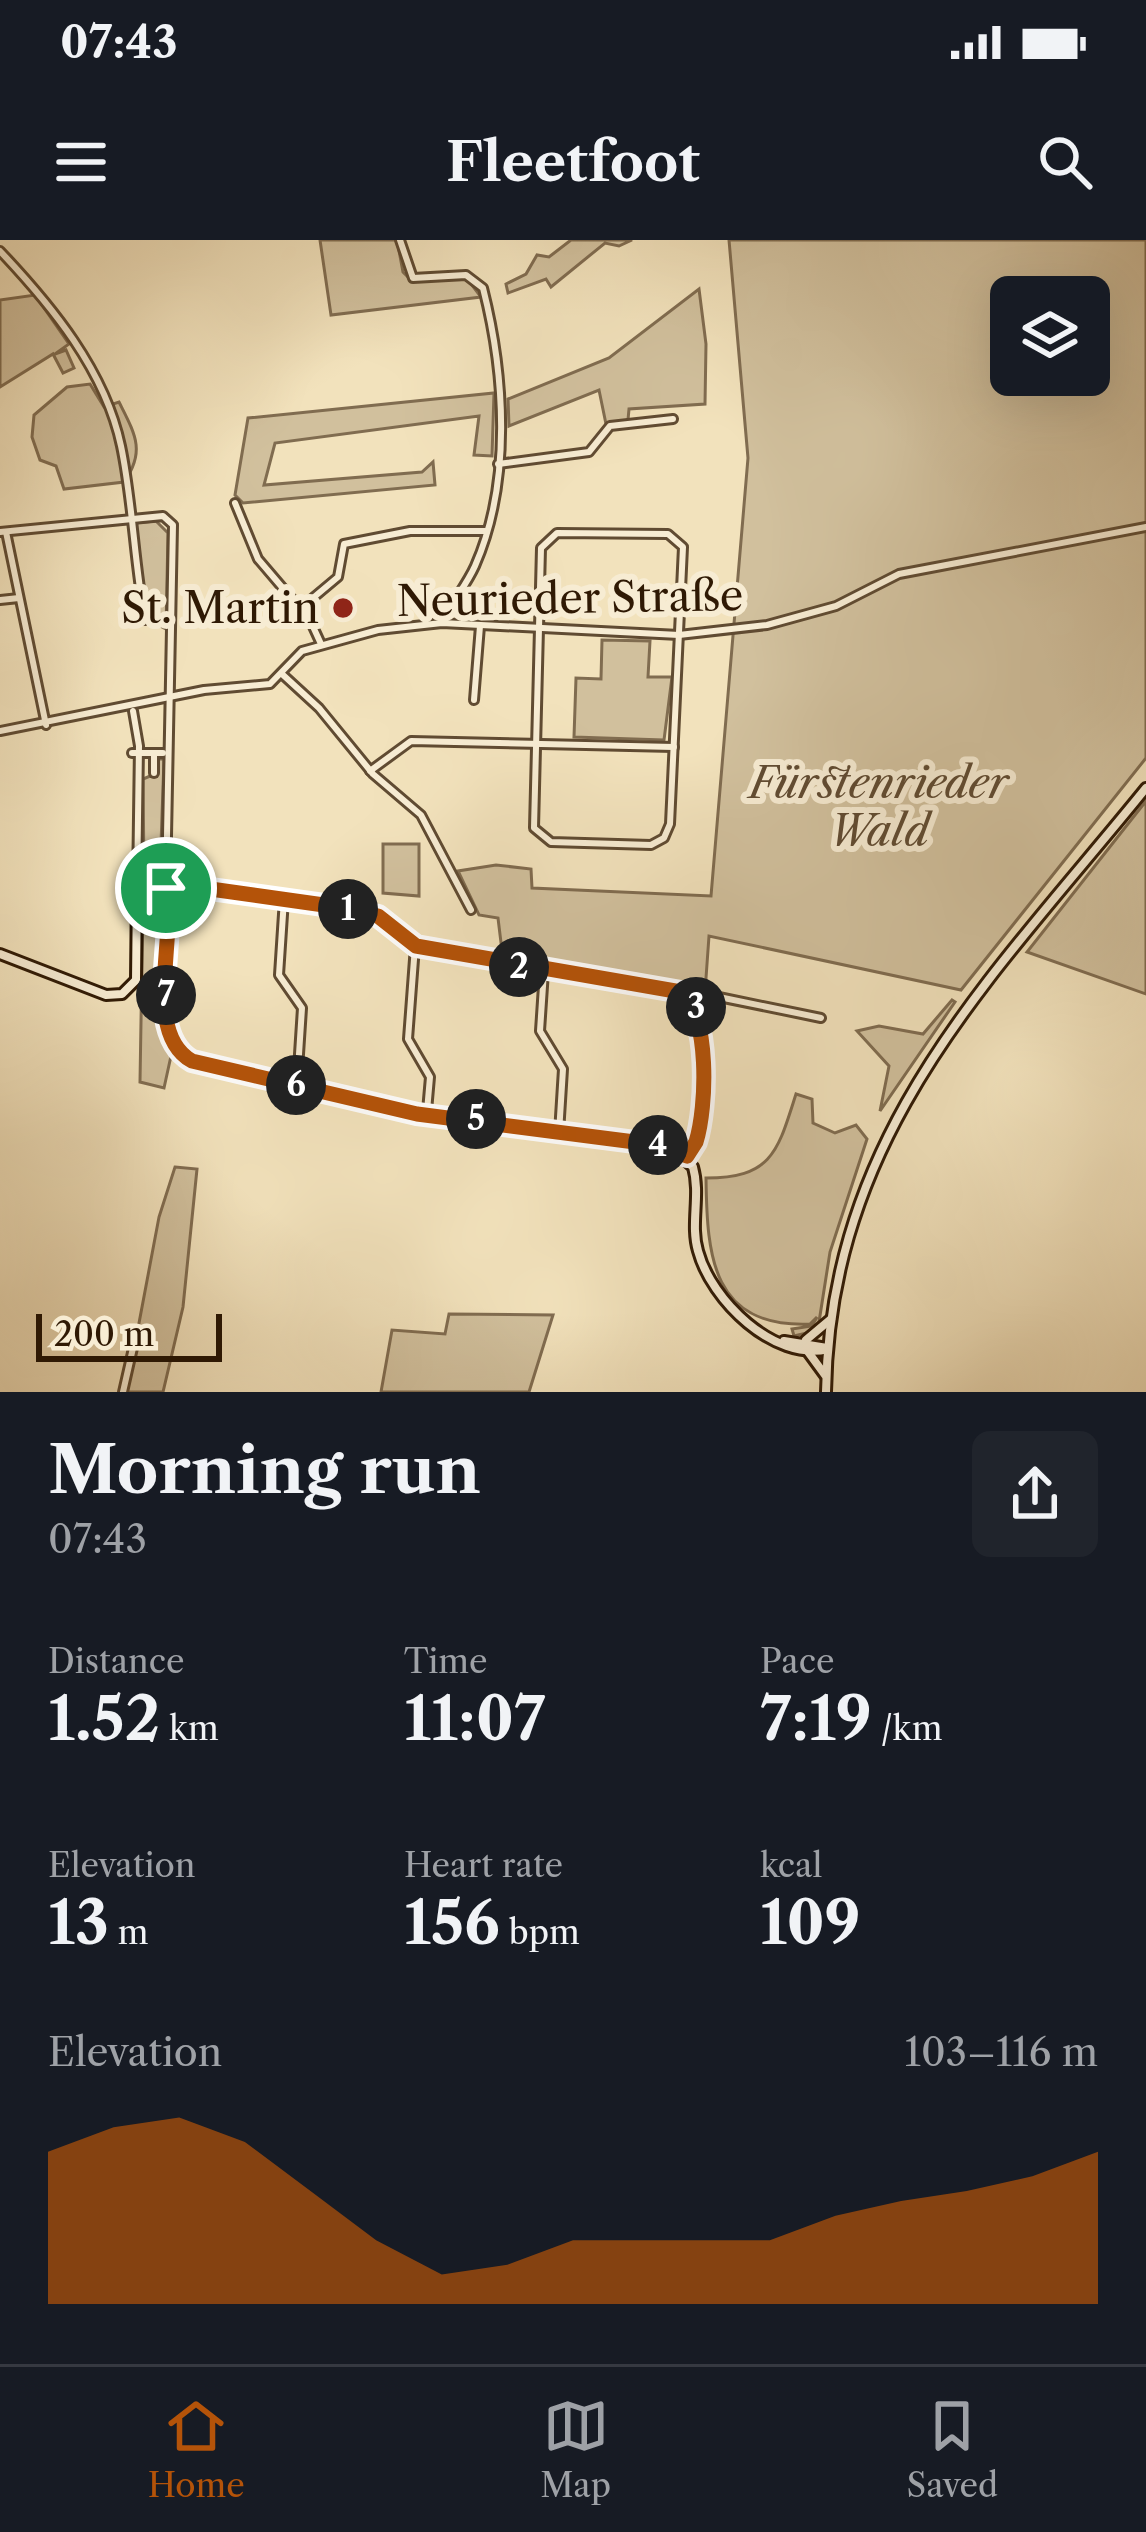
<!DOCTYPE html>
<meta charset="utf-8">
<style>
:root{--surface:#171b24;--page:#20242c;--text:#f1f3f6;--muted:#9ea1a6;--line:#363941;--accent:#b45309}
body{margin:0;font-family:"Libre Caslon Text",serif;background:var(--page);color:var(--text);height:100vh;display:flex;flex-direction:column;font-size:45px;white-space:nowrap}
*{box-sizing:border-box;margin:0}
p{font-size:39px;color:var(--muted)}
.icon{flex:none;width:66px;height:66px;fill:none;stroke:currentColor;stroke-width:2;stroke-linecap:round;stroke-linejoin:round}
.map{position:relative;height:1152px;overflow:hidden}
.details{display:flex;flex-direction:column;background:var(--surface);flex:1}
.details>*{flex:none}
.tools{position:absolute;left:990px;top:36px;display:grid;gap:24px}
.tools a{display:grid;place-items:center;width:120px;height:120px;border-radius:18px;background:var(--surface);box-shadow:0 12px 48px #0002;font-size:60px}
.scale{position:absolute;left:36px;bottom:30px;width:186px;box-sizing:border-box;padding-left:12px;border:6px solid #2f1904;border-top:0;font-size:33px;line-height:42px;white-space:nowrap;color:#2f1904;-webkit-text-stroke:9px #f7ecd3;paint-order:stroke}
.pin{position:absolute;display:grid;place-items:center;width:102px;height:102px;color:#fff;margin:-51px;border:6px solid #fff;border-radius:50%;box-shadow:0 3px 12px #0007}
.km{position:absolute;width:60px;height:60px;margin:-30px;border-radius:50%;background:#222;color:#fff;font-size:33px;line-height:60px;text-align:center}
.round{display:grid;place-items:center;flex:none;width:126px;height:126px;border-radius:18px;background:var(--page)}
.head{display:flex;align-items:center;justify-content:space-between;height:204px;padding:0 48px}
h1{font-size:66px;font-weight:800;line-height:90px}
.stats{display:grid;grid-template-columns:repeat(3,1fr);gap:18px;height:204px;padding:12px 48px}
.stats div{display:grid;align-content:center}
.stats b{font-size:60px;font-weight:800}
.stats small{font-size:33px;font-weight:400}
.stats p{font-size:33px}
.chart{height:336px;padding:24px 48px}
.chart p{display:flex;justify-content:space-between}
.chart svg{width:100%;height:216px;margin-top:12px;fill:var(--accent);opacity:.7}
.status{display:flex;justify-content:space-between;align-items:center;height:84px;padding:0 60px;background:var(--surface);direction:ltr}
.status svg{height:33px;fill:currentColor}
header{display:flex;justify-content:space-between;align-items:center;height:156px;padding:0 48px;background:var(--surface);font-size:54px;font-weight:800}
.tabs{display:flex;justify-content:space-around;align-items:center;height:168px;border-top:3px solid var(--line);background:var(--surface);font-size:33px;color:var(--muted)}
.tabs a{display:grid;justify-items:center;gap:6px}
.tabs .active{color:var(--accent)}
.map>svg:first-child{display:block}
.green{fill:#d1c09d;stroke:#806c50;stroke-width:3;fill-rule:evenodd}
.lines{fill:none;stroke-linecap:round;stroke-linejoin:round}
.street-casing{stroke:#604b32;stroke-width:12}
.secondary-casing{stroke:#2f1904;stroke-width:14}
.street{stroke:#f7ecd3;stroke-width:6}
.secondary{stroke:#f7ecd3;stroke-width:8}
.route-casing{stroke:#fff;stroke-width:24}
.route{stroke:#b45309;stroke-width:15}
.poi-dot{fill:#8f2418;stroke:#f7ecd3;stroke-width:4.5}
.labels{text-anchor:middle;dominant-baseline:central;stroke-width:12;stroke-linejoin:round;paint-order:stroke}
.street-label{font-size:42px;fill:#2f1904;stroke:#f7ecd3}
.poi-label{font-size:42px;fill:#2f1904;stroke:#f7ecd3;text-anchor:end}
.park-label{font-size:42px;font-style:italic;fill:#604b32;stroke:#f7ecd3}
</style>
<div class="status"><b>07:43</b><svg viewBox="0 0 49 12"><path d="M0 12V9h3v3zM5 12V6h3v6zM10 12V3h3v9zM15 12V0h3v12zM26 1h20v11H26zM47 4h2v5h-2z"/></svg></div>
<header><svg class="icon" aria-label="menu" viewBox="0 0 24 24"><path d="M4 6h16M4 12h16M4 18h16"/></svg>Fleetfoot<svg class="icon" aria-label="search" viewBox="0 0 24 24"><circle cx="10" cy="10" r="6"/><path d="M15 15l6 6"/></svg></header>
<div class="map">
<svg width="1146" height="1152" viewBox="0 0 1146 1152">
<rect width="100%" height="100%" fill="#f2e2bc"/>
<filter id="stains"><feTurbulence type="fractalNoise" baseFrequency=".00167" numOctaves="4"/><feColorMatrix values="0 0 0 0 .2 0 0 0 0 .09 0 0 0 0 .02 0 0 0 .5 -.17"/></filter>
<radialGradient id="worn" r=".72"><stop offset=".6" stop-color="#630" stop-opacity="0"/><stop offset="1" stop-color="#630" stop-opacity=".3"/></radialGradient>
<g class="green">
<polygon points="320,0 397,0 403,32 411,40 466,37 481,57 331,75"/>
<polygon points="571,0 632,0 619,6 605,3 551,47 546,39 508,53 506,44 526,34 537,15 549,17"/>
<path d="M729,0h417v518l-185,232 -252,-54 -4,56 -202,-33 -5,-41 -19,-3 -21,-44 38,-6 35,4 1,19 179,8 37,-438zM1011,57h78v78h-78z"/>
<polygon points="699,49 706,104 705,164 629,169 628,180 606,184 599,150 509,186 508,159 609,118"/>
<polygon points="35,55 69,104 55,114 66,110 74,128 63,133 53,114 0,147 0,60"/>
<path d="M90,144l14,23 15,-5c16,32 27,49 5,80l-60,7 -8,-23 -16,-6 -8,-23 2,-22 33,-28z"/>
<polygon points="494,153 492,216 474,215 479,176 275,203 264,245 422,232 433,222 435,245 243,263 235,255 248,178"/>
<polygon points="156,281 168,293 166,389 147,379 134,283"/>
<polygon points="602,400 650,401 648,437 672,437 664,500 574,497 576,438 601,439"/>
<polygon points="155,519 164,519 160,633 154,638 144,631 143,539 155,534"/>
<polygon points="1146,561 1146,754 1027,712"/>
<polygon points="383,604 419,604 419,656 383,653"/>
<polygon points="151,652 160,662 157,783 171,816 164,848 140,842 143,661"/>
<polygon points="952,760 955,762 880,871 889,826 857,791 879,786 923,794"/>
<path d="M796,854l16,5 1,24 22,10 21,-8 11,14 -37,113 -11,70 -8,10 -17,4 -2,-7 20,-3 5,-9 -7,7c-98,4 -103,-67 -104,-146 67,0 72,-28 90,-84z"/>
<polygon points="175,927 197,929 183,1067 163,1152 126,1152 159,977"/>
<polygon points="449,1074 553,1075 529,1152 381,1152 392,1090 445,1094"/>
</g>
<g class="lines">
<defs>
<g id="street">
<path d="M400,0l13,38 53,-3 17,13c22,87 29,194 -8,278 -9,20 -24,37 -33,57"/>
<path d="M0,11c51,54 105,119 121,195 12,57 13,116 24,174"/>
<polyline points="498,224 589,212 610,186 673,179"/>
<polyline points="235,263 258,319 310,380 321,404"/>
<path d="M0,292l163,-16 10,9 -7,363 9,-4 163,23 40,9 37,30 266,46c31,24 28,134 6,164"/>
<polyline points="6,292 46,485"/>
<polygon points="557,293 668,294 683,307 670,584 664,598 651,605 551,602 534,588 541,308"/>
<polyline points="0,360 19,358"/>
<polyline points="301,368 338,337 344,304 410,291 485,291"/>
<polyline points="282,434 319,468 373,534 421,575 471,670"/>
<polyline points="474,460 480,386"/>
<polyline points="133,471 139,506 137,649"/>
<polyline points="0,491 204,450 270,444 302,411 378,390 442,383 679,395 767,385 836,366 899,334 1146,287"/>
<polyline points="132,513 163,513"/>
<polyline points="370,531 411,501 674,507"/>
<polyline points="154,533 154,513"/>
<polyline points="284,659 279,735 302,768 297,845"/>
<polyline points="415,706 408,799 430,837 427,871"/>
<polyline points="544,731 540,791 563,829 559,893"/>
<polyline points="693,762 714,756 821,778"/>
<polyline points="123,1152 133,1108"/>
</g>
<g id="secondary">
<path d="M0,714l106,41 16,-1 14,-14 1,-91 14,-6 15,5 -1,136 7,20 13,13 83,26 149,31 255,34 21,19c8,28 -3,57 5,84 13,49 76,111 130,98"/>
<polyline points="806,1100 831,1079"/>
<polyline points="784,1101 827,1108"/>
<polyline points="806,1109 825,1135"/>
<path d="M826,1152c4,-262 167,-415 320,-604"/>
</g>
</defs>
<use href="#street" class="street-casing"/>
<use href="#secondary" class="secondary-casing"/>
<use href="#street" class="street"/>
<use href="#secondary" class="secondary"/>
</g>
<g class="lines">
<defs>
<path id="route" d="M175,644l163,23 40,9 38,30 265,46c29,23 26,115 15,150l-9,14 -29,-11 -241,-31 -225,-53c-50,-28 -15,-124 -26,-173z"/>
</defs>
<use href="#route" class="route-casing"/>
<use href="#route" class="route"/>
</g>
<circle class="poi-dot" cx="343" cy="368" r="12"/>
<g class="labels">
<g class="street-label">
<text transform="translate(570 358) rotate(-1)">Neurieder Straße</text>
</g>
<g class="poi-label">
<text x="319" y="368">St. Martin</text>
</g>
<g class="park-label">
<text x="879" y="543">Fürstenrieder<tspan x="879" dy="48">Wald</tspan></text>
</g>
</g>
<rect width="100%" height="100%" filter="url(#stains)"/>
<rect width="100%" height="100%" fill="url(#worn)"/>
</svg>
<div class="tools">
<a><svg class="icon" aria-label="layers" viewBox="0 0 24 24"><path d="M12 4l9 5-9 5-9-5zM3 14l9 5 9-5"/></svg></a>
</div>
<div class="scale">200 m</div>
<div class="pin" style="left:166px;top:648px;background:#1e9e55"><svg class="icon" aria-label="arrive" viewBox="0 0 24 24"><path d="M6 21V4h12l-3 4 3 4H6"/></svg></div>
<b class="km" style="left:348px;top:669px">1</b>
<b class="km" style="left:519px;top:727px">2</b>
<b class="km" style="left:696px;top:767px">3</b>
<b class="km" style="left:658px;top:905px">4</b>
<b class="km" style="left:476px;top:879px">5</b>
<b class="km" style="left:296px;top:845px">6</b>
<b class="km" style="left:166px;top:755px">7</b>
</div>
<section class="details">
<div class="head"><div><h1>Morning run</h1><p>07:43</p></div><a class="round"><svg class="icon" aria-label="share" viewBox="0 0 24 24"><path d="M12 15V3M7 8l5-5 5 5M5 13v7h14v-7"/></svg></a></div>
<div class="stats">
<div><p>Distance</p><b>1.52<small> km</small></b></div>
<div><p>Time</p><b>11:07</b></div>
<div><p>Pace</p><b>7:19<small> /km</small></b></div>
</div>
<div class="stats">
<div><p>Elevation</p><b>13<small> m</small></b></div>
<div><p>Heart rate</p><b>156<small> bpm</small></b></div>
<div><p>kcal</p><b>109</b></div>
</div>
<div class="chart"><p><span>Elevation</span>103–116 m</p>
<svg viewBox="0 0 160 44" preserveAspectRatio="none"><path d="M0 44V13L10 8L20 6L30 11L40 21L50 31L60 38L70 36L80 31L90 31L100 31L110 31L120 26L130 23L140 21L150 18L160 13V44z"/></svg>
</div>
</section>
<nav class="tabs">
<a class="active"><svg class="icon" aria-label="home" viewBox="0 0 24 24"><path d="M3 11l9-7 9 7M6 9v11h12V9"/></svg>Home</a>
<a><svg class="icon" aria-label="map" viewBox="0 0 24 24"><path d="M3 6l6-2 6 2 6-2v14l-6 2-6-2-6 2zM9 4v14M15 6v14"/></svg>Map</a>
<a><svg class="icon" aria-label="saved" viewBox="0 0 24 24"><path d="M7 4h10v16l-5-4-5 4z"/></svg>Saved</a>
</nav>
